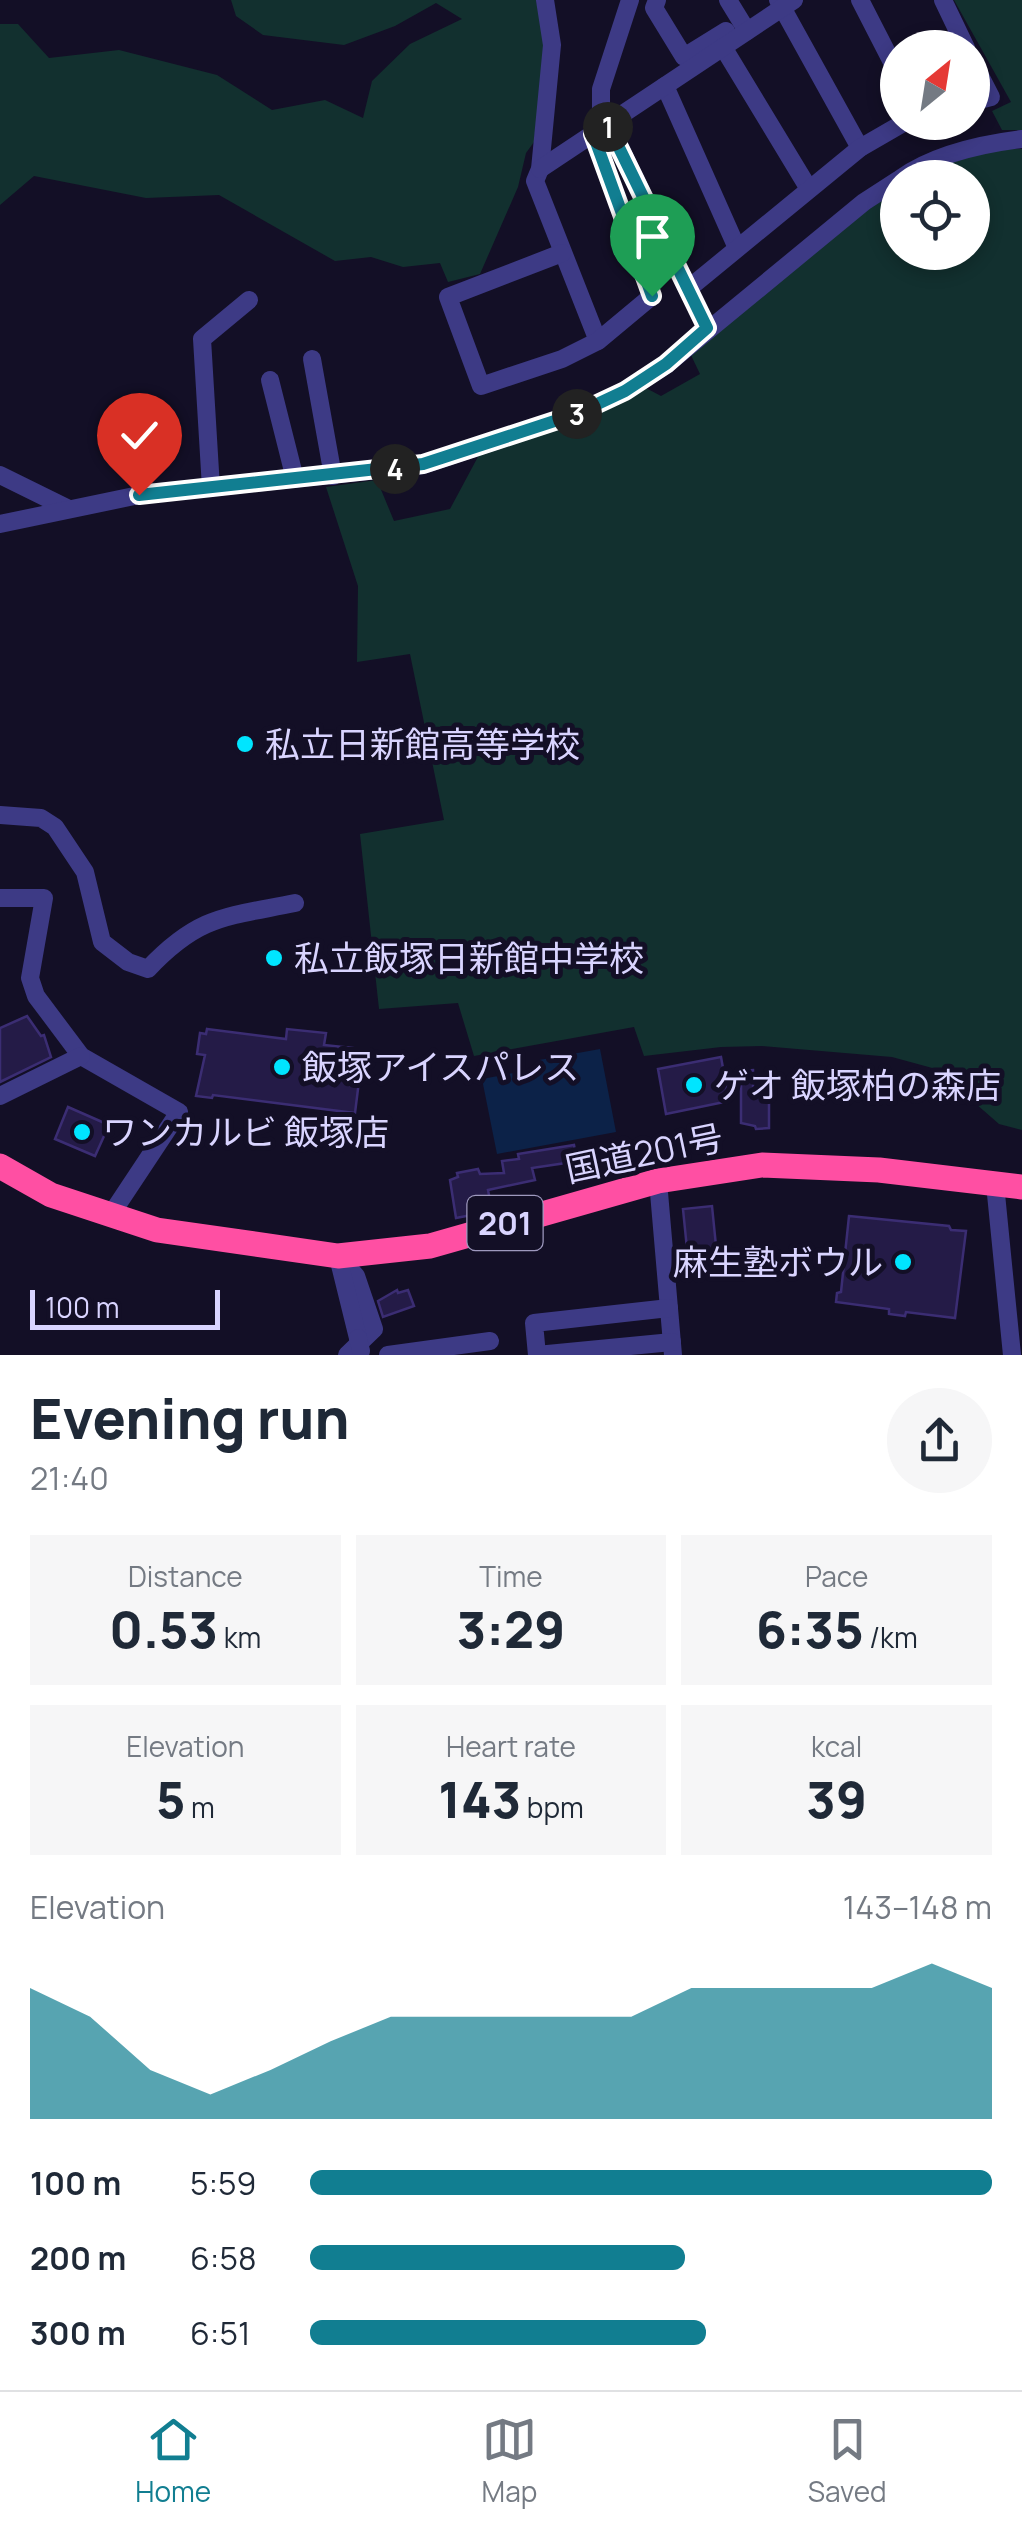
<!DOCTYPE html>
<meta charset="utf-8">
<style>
:root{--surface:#fff;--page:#f6f6f7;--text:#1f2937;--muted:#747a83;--line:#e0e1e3;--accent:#117e91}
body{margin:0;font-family:Manrope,"Noto Sans JP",sans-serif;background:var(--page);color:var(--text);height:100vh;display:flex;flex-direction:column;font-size:38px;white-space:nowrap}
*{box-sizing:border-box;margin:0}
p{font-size:32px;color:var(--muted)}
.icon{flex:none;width:55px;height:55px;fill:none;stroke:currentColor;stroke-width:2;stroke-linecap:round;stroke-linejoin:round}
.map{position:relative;height:1355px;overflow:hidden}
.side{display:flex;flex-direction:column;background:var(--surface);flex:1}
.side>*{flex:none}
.needle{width:65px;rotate:30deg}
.tools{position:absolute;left:880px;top:30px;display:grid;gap:20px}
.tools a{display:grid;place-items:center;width:110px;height:110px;border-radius:50%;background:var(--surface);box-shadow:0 5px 15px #0003;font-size:50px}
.scale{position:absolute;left:30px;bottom:25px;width:190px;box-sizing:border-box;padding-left:10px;border:5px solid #d9d4ff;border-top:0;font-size:28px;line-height:35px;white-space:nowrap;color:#d9d4ff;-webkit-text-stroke:8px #130f26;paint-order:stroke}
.pin{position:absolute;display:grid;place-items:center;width:85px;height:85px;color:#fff;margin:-102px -42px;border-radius:50% 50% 50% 0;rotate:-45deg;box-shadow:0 0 10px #0007}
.pin .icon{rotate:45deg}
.km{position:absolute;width:50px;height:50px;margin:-25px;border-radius:50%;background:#222;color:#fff;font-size:28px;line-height:50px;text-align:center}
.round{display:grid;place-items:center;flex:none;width:105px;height:105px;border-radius:52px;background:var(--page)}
.overview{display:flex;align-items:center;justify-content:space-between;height:170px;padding:0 30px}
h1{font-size:55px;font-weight:800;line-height:75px}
.metrics{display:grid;grid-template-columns:repeat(3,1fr);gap:15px;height:170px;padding:10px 30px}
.metrics div{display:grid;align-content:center;border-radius:0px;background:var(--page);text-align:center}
.metrics b{font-size:50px;font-weight:800}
.metrics small{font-size:28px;font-weight:400}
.metrics p{font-size:28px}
.chart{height:280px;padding:20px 30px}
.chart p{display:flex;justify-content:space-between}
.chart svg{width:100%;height:180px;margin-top:10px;fill:var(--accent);opacity:.7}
ul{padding:0 30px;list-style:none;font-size:32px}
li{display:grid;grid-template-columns:160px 120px 1fr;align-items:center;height:75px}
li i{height:25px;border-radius:12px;background:var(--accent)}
.menu{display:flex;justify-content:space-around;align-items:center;height:140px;border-top:2px solid var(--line);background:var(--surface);font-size:28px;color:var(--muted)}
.menu a{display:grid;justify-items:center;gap:5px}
.menu .selected{color:var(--accent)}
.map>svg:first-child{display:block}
.green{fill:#12302f}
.water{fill:#0c2248}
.building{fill:#241b47;stroke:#3b2d73;stroke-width:2.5}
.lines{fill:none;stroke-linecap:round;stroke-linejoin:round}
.minor{stroke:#3d3a85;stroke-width:18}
.highway{stroke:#ff4fa3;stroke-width:25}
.minor-bridge{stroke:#3d3a85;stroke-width:18}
.route-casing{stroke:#fff;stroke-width:20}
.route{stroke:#117e91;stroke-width:12}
.poi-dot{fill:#00e5ff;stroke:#130f26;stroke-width:4}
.labels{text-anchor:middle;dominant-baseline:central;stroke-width:10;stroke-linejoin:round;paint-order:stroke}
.shield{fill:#130f26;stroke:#9e99be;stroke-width:2.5}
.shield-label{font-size:32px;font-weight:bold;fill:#d9d4ff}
.poi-label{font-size:35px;fill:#d9d4ff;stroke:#130f26;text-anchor:start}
.street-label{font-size:35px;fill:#d9d4ff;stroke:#130f26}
</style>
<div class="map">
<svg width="1022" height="1355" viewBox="0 0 1022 1355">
<rect width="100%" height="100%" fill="#130f26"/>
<g class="green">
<polygon points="231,0 536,0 545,42 534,142 526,153 518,187 480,274 448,282 440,263 403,267 371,257 335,261 219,195 146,198 34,176 0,205 0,24 18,24 49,58 119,50 217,75 272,110 325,100 363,118 372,81 410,44 462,19 436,3 395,26 344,45 263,35 236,16"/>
<polygon points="954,0 1022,0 1022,130 1002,130 992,111 1011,102"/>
<polygon points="999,149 1022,149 1022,1130 999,1124 936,1069 892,1057 762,1046 721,1047 644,1056 634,1027 474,1056 458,1003 379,1009 360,834 444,820 410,654 357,662 358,586 326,487 377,480 394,521 450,509 480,453 644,387 661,396 700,374 689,351 897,187 898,252 972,252 972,178 912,177 960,156"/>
</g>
<polygon class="water" points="600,1049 616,1132 497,1154 482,1079 540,1068 539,1060"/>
<g class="building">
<polygon points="27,1016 41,1036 44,1035 51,1057 0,1082 0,1028"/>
<polygon points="207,1029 286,1039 287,1029 326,1033 324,1045 363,1049 355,1113 213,1095 212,1098 196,1096 205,1055 197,1054 200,1033 206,1034"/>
<polygon points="721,1057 729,1101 666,1114 658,1069"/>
<polygon points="753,1070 753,1094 769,1099 769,1128 756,1129 755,1126 741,1123 741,1071"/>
<polygon points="68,1107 109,1125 95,1156 55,1139"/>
<polygon points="574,1145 578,1166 567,1168 566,1163 532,1168 535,1180 488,1190 492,1211 456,1218 450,1180 458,1177 457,1173 478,1169 480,1174 504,1173 502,1161 519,1159 518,1154"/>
<polygon points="712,1206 717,1256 688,1259 683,1209"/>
<polygon points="849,1216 949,1226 951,1230 966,1231 955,1318 906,1312 905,1316 889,1314 889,1309 836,1302 837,1293 841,1292"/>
<polygon points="397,1290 398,1293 408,1290 414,1306 383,1317 378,1301"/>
</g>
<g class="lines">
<g class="minor">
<polyline points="545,0 552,45 540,169 535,181 598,341"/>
<polyline points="630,0 601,89 601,108 707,328"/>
<polyline points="657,0 654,8 684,57 726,31"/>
<polyline points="728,0 747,31"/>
<polyline points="778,0 860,148"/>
<polyline points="860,0 898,74"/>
<polyline points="943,0 966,48"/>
<polyline points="723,47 809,189"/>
<polyline points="972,60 991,97 972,102"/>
<polyline points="665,86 737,248"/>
<polyline points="540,169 794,0"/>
<path d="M901,178c34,-24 80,-34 121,-39"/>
<polyline points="562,253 448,297 481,386 562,359 598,341 652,296 593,134"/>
<polyline points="688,289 860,148 905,122"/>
<polyline points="312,359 333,476"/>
<polyline points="270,380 295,479"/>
<polyline points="0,475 67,508"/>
<polyline points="211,488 202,339 249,300"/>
<polyline points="0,524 139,495 423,465 576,414 625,391 666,365 864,202 898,180"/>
<path d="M0,815l41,3 14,9 30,45 17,70 26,20 20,7c51,-54 78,-52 147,-66"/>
<polyline points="0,898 44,898 30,978 36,996 81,1056 179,1112 110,1216"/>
<polyline points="0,1096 81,1056"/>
<polyline points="658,1181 673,1355"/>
<polyline points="995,1184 1012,1355"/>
<polyline points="338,1256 356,1276 374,1329 347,1355"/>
<polyline points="339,1261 358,1338"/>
<polyline points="669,1308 534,1323 537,1355 672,1342"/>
<polyline points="388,1355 490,1341"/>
</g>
<polyline class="highway" points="0,1166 51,1195 157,1230 338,1256 430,1246 658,1181 762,1165 879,1170 1022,1187"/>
<polyline class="minor-bridge" points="358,1338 361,1351"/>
</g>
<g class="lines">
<defs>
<polyline id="route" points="139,495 423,464 576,414 625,391 666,364 707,328 608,125 593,134 652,296"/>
</defs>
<use href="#route" class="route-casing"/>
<use href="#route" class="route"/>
</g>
<g class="poi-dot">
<circle cx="245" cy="744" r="10"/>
<circle cx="274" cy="958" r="10"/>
<circle cx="282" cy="1067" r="10"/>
<circle cx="694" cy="1085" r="10"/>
<circle cx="82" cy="1132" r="10"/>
<circle cx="903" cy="1262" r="10"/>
</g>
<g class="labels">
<rect class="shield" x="467.5" y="1196" width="75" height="54" rx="8"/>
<g class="shield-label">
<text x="505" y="1223">201</text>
</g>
<g class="poi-label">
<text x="265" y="744">私立日新館高等学校</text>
<text x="294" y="958">私立飯塚日新館中学校</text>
<text x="302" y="1067">飯塚アイスパレス</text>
<text x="714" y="1085">ゲオ 飯塚柏の森店</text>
<text x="102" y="1132">ワンカルビ 飯塚店</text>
<text x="883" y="1262" text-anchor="end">麻生塾ボウル</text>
</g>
<g class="street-label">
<text transform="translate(644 1153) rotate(-12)">国道201号</text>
</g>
</g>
</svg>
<div class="tools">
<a><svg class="needle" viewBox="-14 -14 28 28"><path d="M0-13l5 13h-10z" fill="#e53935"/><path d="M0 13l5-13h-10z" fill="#747a83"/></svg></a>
<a><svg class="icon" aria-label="locate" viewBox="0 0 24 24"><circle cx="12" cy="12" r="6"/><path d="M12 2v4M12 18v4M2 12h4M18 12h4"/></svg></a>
</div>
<div class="scale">100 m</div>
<div class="pin" style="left:652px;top:296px;background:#1e9e55"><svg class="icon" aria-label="arrive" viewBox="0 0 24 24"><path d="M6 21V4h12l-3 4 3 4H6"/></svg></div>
<div class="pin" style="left:139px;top:495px;background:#d93025"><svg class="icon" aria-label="check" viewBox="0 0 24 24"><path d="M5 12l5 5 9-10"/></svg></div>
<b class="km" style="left:608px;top:127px">1</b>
<b class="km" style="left:577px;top:414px">3</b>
<b class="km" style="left:395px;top:469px">4</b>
</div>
<section class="side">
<div class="overview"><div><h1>Evening run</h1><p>21:40</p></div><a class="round"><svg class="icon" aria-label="share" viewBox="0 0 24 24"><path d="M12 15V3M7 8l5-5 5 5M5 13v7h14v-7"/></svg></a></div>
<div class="metrics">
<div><p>Distance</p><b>0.53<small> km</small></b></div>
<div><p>Time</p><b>3:29</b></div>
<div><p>Pace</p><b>6:35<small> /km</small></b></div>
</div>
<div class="metrics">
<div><p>Elevation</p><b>5<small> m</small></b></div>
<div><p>Heart rate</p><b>143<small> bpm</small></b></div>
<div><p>kcal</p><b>39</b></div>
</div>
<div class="chart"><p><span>Elevation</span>143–148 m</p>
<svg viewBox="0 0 160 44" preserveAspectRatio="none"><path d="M0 44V12L10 19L20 32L30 38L40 32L50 25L60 19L70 19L80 19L90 19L100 19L110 12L120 12L130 12L140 12L150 6L160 12V44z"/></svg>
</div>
<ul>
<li><b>100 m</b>5:59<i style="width:100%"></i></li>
<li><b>200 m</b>6:58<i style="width:55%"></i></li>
<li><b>300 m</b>6:51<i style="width:58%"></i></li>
</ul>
</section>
<nav class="menu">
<a class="selected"><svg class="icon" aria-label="home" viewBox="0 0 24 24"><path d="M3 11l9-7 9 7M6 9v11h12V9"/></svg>Home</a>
<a><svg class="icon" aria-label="map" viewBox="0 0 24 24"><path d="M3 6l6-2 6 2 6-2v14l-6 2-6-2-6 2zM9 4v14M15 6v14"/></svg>Map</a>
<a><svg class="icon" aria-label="saved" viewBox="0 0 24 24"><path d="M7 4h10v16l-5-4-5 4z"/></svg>Saved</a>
</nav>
